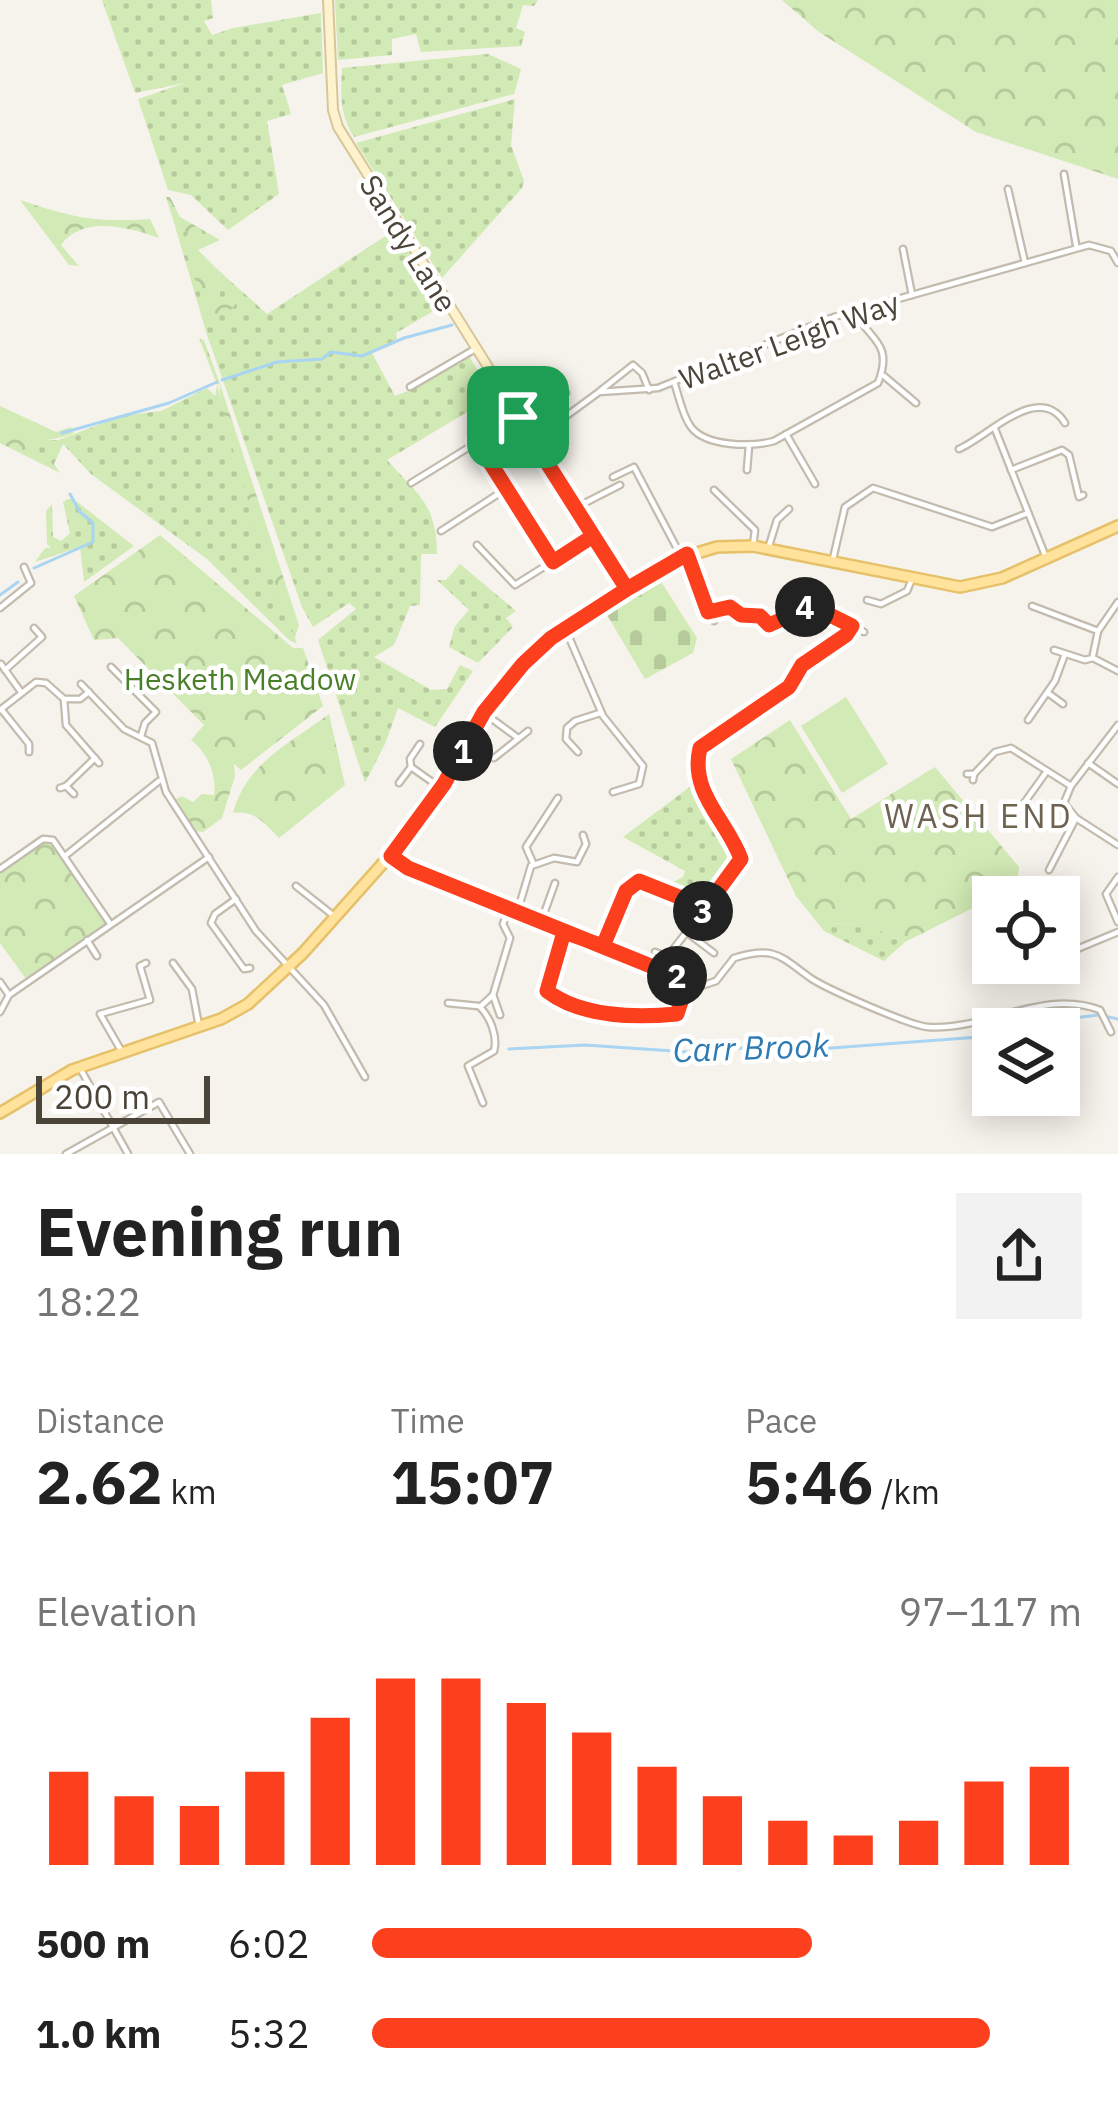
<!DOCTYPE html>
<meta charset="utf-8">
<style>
:root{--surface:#fff;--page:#f2f2f2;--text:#222;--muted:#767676;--accent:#fc3f1d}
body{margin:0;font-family:"IBM Plex Sans",sans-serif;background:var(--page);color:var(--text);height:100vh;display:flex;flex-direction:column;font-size:45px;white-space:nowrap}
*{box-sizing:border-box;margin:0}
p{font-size:39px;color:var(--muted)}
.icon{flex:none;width:66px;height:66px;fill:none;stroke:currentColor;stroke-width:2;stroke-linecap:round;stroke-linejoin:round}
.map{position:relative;height:1154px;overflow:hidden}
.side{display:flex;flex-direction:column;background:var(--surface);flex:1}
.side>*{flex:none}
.fabs{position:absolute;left:972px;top:876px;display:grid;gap:24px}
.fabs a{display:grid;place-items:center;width:108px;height:108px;border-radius:0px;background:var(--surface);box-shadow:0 6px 30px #0003;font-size:60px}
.scale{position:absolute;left:36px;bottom:30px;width:174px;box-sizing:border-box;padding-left:12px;border:6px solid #4b4439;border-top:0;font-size:33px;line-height:42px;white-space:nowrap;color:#4b4439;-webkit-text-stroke:9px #fff;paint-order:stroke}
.pin{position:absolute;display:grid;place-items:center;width:102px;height:102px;color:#fff;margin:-51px;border-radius:24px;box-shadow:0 6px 18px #0006}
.km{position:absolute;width:60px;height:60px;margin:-30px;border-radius:50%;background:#222;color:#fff;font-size:33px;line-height:60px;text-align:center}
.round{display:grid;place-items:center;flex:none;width:126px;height:126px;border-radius:0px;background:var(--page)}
.head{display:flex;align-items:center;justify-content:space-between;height:204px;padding:0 36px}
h1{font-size:66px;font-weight:700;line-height:90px}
.stats{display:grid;grid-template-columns:repeat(3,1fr);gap:18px;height:204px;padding:12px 36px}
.stats div{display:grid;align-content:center}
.stats b{font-size:60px;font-weight:700}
.stats small{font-size:33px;font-weight:400}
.stats p{font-size:33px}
.chart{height:336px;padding:24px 36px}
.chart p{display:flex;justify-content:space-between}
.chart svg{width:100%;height:216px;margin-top:12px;stroke:var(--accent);stroke-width:6}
ul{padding:0 36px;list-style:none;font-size:39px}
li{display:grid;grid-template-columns:192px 144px 1fr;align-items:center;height:90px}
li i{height:30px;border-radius:15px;background:var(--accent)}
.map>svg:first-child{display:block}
.grass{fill:url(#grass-dots)}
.forest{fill:url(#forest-crowns)}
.cemetery{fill:url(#cemetery-stones)}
.garden{fill:#d2eab5}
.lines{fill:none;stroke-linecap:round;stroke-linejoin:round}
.stream{stroke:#a9d4f2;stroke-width:3}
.street-casing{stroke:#c2bbae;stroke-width:9}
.secondary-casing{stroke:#d6c79b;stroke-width:12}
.primary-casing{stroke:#e6c16a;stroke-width:14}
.street{stroke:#fff;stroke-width:4.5}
.secondary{stroke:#fff3cd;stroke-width:8}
.primary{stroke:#ffe39c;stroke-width:9}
.route-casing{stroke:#fff;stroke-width:24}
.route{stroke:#fc3f1d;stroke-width:15}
.labels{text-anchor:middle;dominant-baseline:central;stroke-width:9;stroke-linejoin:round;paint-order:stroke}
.street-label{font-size:30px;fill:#4b4439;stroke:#fff}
.park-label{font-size:30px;fill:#4a7f2a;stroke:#fff}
.neighbourhood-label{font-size:33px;letter-spacing:3px;fill:#6e6250;stroke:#fff}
.water-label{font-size:33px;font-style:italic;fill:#2e7ab2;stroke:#fff}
</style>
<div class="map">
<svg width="1118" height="1154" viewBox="0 0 1118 1154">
<defs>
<pattern id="grass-dots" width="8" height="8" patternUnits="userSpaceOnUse" patternTransform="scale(3)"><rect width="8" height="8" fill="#d2eab5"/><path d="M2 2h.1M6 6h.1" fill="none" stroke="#b6ca9c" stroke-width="1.8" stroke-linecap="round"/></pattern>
<pattern id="forest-crowns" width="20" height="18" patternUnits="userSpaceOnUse" patternTransform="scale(3)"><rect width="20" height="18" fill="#d2eab5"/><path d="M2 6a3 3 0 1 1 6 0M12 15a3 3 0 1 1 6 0" fill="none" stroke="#b6ca9c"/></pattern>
<pattern id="cemetery-stones" width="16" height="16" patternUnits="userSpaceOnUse" patternTransform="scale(3)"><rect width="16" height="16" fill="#d2eab5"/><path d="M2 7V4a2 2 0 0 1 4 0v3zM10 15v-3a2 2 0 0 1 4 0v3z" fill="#b6ca9c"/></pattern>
</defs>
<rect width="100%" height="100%" fill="#f6f3ec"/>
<g class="grass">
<polygon points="102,0 211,0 213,18 204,21 212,35 233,28 321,13 323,73 282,85 291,114 267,121 279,194 228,230 191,195 168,190 138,99 185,83 135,93"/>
<polygon points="335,0 538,0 534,6 523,5 516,28 525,32 521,46 421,52 416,34 392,39 392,55 338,60"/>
<path d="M488,54l33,15 -7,25 -160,43c-15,-23 -13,-42 -12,-69z"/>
<polygon points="515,99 511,145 524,181 522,188 442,278 356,143"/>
<path d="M175,226l14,7 31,64 -2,-27 49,44 129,-85 46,77 -46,27 1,6 -25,14 23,43 25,-10 49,-30 25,40 -107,64c32,36 49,43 50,94h-16l-1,51 -10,1 -16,39 -20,12 57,33 16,-1 13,-24 13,6 -38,56 -37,-19 -13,36 -20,39 -47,-143 38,-31 -7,-6 -36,24 -11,-20 -95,-272z"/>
<polygon points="199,338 204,340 220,384 217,385 297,644 289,640 207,559 91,474 63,444 54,464 60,473 20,453 35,440 58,440 122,416 161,411 207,388 215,396 217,385"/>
<polygon points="72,498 134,546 84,582 80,547 35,562 45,548 51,548 47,544 46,511 52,504 53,537 61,541 70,533 63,502"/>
<polygon points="460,564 516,611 506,618 513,627 478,663 449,647 455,626 469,610 437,580 446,580"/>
<polygon points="695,783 706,808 737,853 735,863 699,905 671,883 683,877 685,871 623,837"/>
<polygon points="830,923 865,924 905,942 884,961 824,931"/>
</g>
<g class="forest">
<polygon points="782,0 1118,0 1118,179 976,132 819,32"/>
<polygon points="166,197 170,197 180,217 220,240 198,250 218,270 220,297 239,300 226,315 213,313 209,321 182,240 189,233 175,226"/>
<path d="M20,200c51,17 75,23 130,19l9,19c-32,-11 -76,-23 -98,7l18,21 -10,-1z"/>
<path d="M220,384l79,241 -4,12c-15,-36 -80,-228 -75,-253z"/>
<path d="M0,406l56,26 15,-5 3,6c-23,10 -32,2 -54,20l-20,-10z"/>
<path d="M160,535l133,113h10l20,58 -82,64 -7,-6 1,12 -13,42 -19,14 -7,-1 -20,-32 6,-3 11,6 9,-8 12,1c3,-21 -7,-43 -23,-55l13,-15 -86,-87 -24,2 -20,-44z"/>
<path d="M329,714l16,71 -66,53c-15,-15 -24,-28 -46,-25 13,-50 56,-69 96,-99z"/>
<polygon points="790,720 851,819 935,767 1019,867 1017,886 905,942 865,924 831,923 824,931 796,896 731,759"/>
<polygon points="44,841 58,848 106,924 26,979 0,943 0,871"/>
</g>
<polygon class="cemetery" points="658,577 697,638 693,653 645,679 604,610"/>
<polygon class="garden" points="846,697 888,764 842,793 801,726"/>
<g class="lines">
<g class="stream">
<polyline points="222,380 277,362 322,359 331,352 362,356 404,338 452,325"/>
<polyline points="62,433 169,403 217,382"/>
<polyline points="34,568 93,542 93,523 80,512 70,494"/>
<polyline points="0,595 18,582"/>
<polyline points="1109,1017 1118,1019"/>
<polyline points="1024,1029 1057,1020 1098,1015"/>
<polyline points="509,1049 585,1045 703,1053 724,1048 818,1049 993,1036"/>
</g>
<defs>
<g id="street">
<polyline points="1064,174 1076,245"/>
<polyline points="1008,189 1025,263"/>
<polyline points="903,249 912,295"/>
<polyline points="884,376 916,403"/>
<path d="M674,382c5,14 8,33 17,45 15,20 61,20 83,14l104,-58c16,-41 -9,-43 -24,-72"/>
<polyline points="410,387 475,349"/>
<polyline points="600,391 633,365 642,373 649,390"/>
<polyline points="506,397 546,374 552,375 566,393"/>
<polyline points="995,429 1045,555"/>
<polyline points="786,434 815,484"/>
<polyline points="535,439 599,392 658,388 834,317 1089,245 1111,251 1118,263"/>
<polyline points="477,442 553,562"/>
<path d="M959,449c30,-13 80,-68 106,-26"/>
<polyline points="747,470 749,445"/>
<polyline points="1011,470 1062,450 1069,455 1079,497 1083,495"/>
<polyline points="613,477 634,467 681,556"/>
<polyline points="411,483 518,417"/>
<polyline points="714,490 755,530 753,546"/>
<polyline points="577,507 620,485"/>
<polyline points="441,531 506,489"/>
<polyline points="477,545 515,585 593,536"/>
<polyline points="768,549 777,520 789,509"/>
<polyline points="833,559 845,507 873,488 992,527 1028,513"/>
<polyline points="689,560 703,602 714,621"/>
<polyline points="867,600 881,604 907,591 912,579"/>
<polyline points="1032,606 1098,631"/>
<polyline points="0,608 31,583 24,567"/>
<path d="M708,612l22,-5 11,8 20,1 8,9c52,-26 45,-18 95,7"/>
<polyline points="565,628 603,716 643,766 639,784 613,792"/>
<polyline points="1054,650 1085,660 1093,658 1118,671"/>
<polyline points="1093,655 1098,631 1118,602"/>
<polyline points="1,664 21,692"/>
<polyline points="111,667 156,712 145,723 141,736"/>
<polyline points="5,670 42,637 34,628"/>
<polyline points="81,684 124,729 152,743 166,792 256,931 324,1005 365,1077"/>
<polyline points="1048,693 1063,704"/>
<polyline points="64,699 66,725 99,763"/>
<polyline points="1,709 29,744 29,752"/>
<polyline points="0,710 36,682 46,683 64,699 80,699 89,692"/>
<polyline points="484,713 518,738"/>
<polyline points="1028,720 1055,681 1065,654"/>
<polyline points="1118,725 1071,786 1064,803 1076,818 1118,845"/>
<polyline points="578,752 566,739 567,728 575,721 600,713"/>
<polyline points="494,758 528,731"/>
<polyline points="1088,763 1118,784"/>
<polyline points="411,767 410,759 420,744"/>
<polyline points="967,774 974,774 973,780"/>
<polyline points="974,774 995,752 1011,748 1071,786"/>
<polyline points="399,783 411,767 435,784"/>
<polyline points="66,786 95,758"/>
<polyline points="60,788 66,786 74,794"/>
<polyline points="410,818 449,764 455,766"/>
<polyline points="1012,820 1047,771"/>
<polyline points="65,856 159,781"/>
<path d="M391,856l17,13 293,117 15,-5 18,-23c40,-12 45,-3 75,19 15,11 102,49 119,50 59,4 115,-39 172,-17l11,22"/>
<polyline points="533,863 526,847 558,798"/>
<polyline points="0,869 43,839 53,840 109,922"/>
<polyline points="1049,870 1076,818"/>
<polyline points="1118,877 1106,894 1118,922"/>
<polyline points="296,886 334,916"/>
<polyline points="236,899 215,914 211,923 244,969 250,968"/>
<polyline points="517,913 531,866 554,858 577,862 586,844 583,835"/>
<polyline points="541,922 555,883"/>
<path d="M564,931l-17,60c34,26 89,27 130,23l11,-33"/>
<polyline points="686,932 714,953"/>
<polyline points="87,940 97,956"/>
<path d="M603,946l23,-55 9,-9c25,-1 46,17 65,33l38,-48 2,-13 -33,-52 -8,-27 1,-27 89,-61 13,-22 44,-30 6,-9"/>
<polyline points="1077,949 1118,932"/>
<polyline points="655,952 667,957 700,915"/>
<polyline points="173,963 192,989 199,1026"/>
<polyline points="0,982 9,995"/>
<polyline points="448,1003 478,1006"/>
<polyline points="0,1012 9,995 209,857"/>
<polyline points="500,1015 493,995 510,938 503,924 508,910"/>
<polyline points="122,1052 100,1014 150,1000 140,966 146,963"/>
<polyline points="81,1070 128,1154"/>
<path d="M483,1103l-15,-37 26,-15c4,-15 -4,-34 -14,-44l13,-12"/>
<polyline points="66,1154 159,1102 190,1154"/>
</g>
<polyline id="secondary" points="328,0 333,110 338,127 627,589"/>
<polyline id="primary" points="0,1113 72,1070 221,1019 248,1004 303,953 409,834 444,784 484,713 523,664 565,628 674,560 717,547 753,546 960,587 1002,578 1118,526"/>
</defs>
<use href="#street" class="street-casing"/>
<use href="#secondary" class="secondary-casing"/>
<use href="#primary" class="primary-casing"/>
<use href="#street" class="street"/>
<use href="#secondary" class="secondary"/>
<use href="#primary" class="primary"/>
</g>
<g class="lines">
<defs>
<path id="route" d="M518,417l109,172 -76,49 -28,26 -39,48 -40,72 -53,72 17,12 280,113 -11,33c-41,4 -96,3 -130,-23l17,-59 39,14 23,-55 13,-10 40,16 21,18 41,-56c-14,-39 -52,-66 -41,-111l89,-61 13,-22 44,-30 6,-9 -40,-20 -43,19 -9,-9 -19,-1 -11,-8 -22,5 -21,-58 -60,35 -34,-53 -40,26 -76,-120 41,-25"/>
</defs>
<use href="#route" class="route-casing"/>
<use href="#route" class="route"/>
</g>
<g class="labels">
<g class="street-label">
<text transform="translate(409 243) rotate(58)">Sandy Lane</text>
<text transform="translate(789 340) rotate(-20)">Walter Leigh Way</text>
</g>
<g class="park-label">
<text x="240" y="678">Hesketh Meadow</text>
</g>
<g class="neighbourhood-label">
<text x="979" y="815">WASH END</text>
</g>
<g class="water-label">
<text transform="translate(751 1047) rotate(-2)">Carr Brook</text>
</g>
</g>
</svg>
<div class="fabs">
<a><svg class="icon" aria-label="locate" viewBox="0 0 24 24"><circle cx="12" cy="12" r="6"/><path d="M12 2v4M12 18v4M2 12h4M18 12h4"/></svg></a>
<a><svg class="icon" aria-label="layers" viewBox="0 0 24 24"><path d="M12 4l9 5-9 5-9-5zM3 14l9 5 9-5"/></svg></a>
</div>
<div class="scale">200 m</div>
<div class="pin" style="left:518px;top:417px;background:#1e9e55"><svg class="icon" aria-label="arrive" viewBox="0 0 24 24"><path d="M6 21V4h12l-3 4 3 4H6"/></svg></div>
<b class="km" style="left:463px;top:751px">1</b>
<b class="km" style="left:677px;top:976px">2</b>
<b class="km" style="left:703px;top:911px">3</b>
<b class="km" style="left:805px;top:607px">4</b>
</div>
<section class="side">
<div class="head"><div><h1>Evening run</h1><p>18:22</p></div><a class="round"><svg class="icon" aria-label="share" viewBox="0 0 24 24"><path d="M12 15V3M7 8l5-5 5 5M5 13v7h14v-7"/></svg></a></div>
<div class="stats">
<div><p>Distance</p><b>2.62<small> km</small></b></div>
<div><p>Time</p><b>15:07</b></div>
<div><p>Pace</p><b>5:46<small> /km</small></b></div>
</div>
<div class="chart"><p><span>Elevation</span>97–117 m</p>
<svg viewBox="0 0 160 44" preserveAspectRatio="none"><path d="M5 44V25M15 44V30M25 44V32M35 44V25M45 44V14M55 44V6M65 44V6M75 44V11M85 44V17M95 44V24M105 44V30M115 44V35M125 44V38M135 44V35M145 44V27M155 44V24"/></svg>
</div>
<ul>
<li><b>500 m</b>6:02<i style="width:62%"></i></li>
<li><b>1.0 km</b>5:32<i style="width:87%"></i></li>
</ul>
</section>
